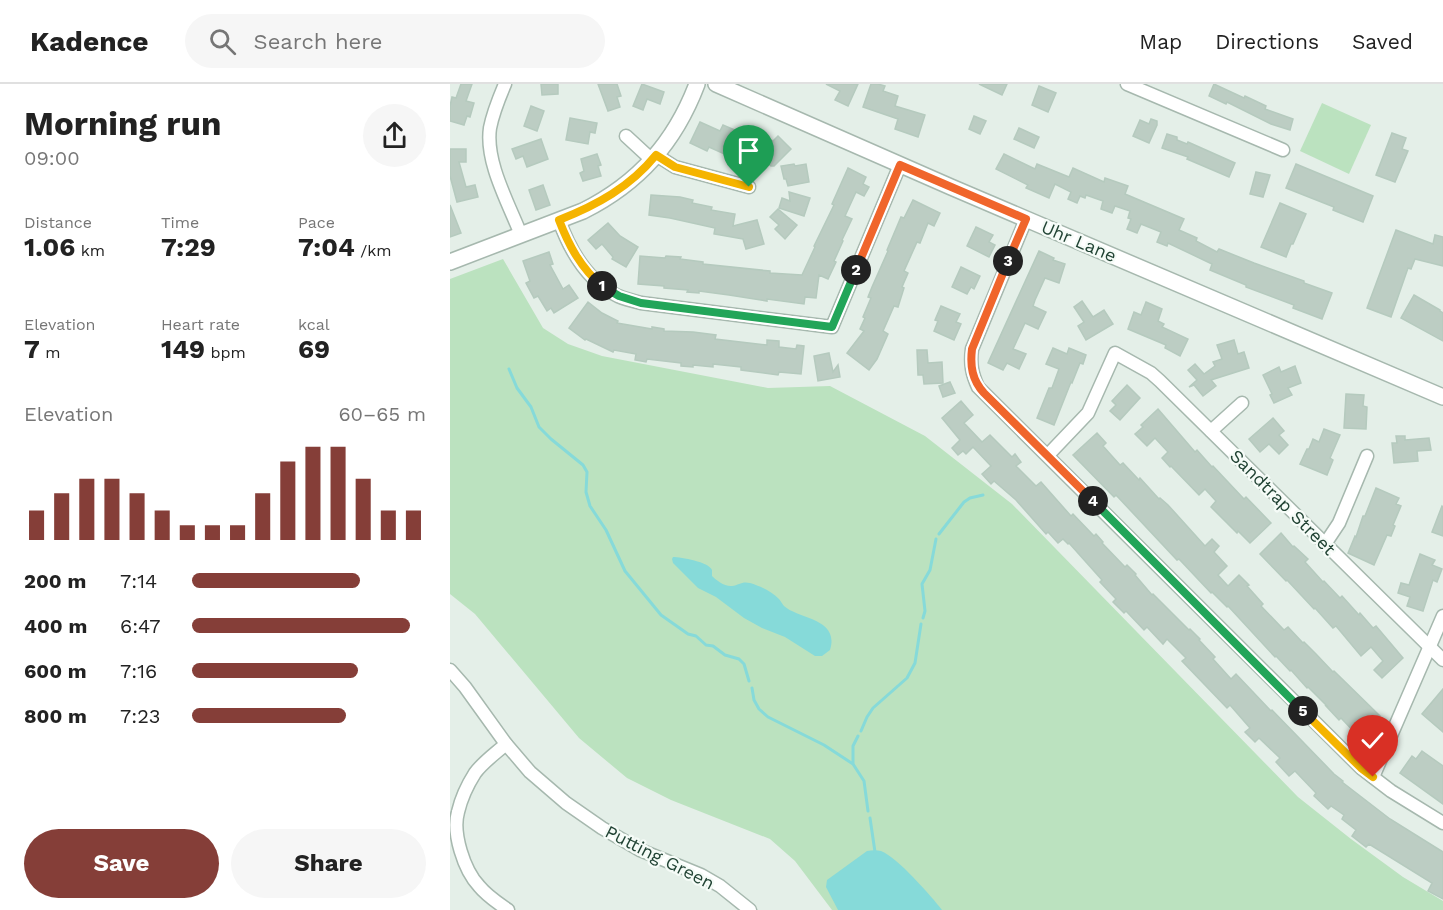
<!DOCTYPE html>
<meta charset="utf-8">
<style>
:root{--surface:#fff;--page:#f6f6f6;--text:#222;--muted:#767676;--line:#e0e0e0;--accent:#853e38}
body{margin:0;font-family:"Work Sans",sans-serif;background:var(--page);color:var(--text);height:100vh;display:flex;flex-direction:column;font-size:22px;white-space:nowrap}
*{box-sizing:border-box;margin:0}
p{font-size:20px;color:var(--muted)}
.icon{flex:none;width:33px;height:33px;fill:none;stroke:currentColor;stroke-width:2;stroke-linecap:round;stroke-linejoin:round}
.map{position:relative;flex:1;overflow:hidden}
.sheet{display:flex;flex-direction:column;background:var(--surface);width:450px}
.sheet>*{flex:none}
.pin{position:absolute;display:grid;place-items:center;width:51px;height:51px;color:#fff;margin:-62px -26px;border-radius:50% 50% 50% 0;rotate:-45deg;box-shadow:0 0 6px #0007}
.pin .icon{rotate:45deg}
.km{position:absolute;width:30px;height:30px;margin:-15px;border-radius:50%;background:#222;color:#fff;font-size:16px;line-height:30px;text-align:center}
.round{display:grid;place-items:center;flex:none;width:63px;height:63px;border-radius:32px;background:var(--page)}
.headline{display:flex;align-items:center;justify-content:space-between;height:102px;padding:0 24px}
h1{font-size:33px;font-weight:700;line-height:45px}
.figures{display:grid;grid-template-columns:repeat(3,1fr);gap:9px;height:102px;padding:6px 24px}
.figures div{display:grid;align-content:center}
.figures b{font-size:26px;font-weight:700}
.figures small{font-size:16px;font-weight:400}
.figures p{font-size:16px}
.chart{height:168px;padding:12px 24px}
.chart p{display:flex;justify-content:space-between}
.chart svg{width:100%;height:108px;margin-top:6px;stroke:var(--accent);stroke-width:6}
.cta{display:flex;gap:12px;margin-top:auto;padding:12px 24px}
.cta a{flex:1;height:69px;border-radius:36px;background:var(--accent);color:#fff;font-size:24px;font-weight:700;line-height:69px;text-align:center}
.cta a+a{background:var(--page);color:var(--text)}
ul{padding:0 24px;list-style:none;font-size:20px}
li{display:grid;grid-template-columns:96px 72px 1fr;align-items:center;height:45px}
li i{height:15px;border-radius:8px;background:var(--accent)}
header{display:flex;align-items:center;gap:36px;box-sizing:border-box;height:84px;padding:0 30px;background:var(--surface);border-bottom:2px solid var(--line)}
header strong{font-size:28px}
nav{display:flex;gap:33px;margin-inline-start:auto;font-size:21px}
.search{width:420px;height:54px;background:var(--page);display:flex;align-items:center;gap:15px;box-sizing:border-box;padding:0 21px;border-radius:33px;color:var(--muted);font-size:22px}
main{display:flex;flex:1;min-height:0}
.map>svg:first-child{display:block}
.green{fill:#bbe2bf}
.water{fill:#86dad9}
.lines{fill:none;stroke-linecap:round;stroke-linejoin:round}
.stream{stroke:#86dad9;stroke-width:3}
.building{fill:#bccdc3;stroke:#b5cabe;stroke-width:1.5}
.minor-casing{stroke:#a6b8ae;stroke-width:15}
.tertiary-casing{stroke:#a6b8ae;stroke-width:18}
.minor{stroke:#fff;stroke-width:12}
.tertiary{stroke:#fff;stroke-width:15}
.split-1-casing{stroke:#fff;stroke-width:12}
.split-2-casing{stroke:#fff;stroke-width:12}
.split-3-casing{stroke:#fff;stroke-width:12}
.split-4-casing{stroke:#fff;stroke-width:12}
.split-5-casing{stroke:#fff;stroke-width:12}
.split-6-casing{stroke:#fff;stroke-width:12}
.split-1{stroke:#f5b400;stroke-width:8}
.split-2{stroke:#22a559;stroke-width:8}
.split-3{stroke:#f0652b;stroke-width:8}
.split-4{stroke:#f0652b;stroke-width:8}
.split-5{stroke:#22a559;stroke-width:8}
.split-6{stroke:#f5b400;stroke-width:8}
.labels{text-anchor:middle;dominant-baseline:central;stroke-width:4.5;stroke-linejoin:round;paint-order:stroke}
.street-label{font-size:18px;fill:#214334;stroke:#f5fbf7}
</style>
<header>
<strong>Kadence</strong>
<div class="search"><svg class="icon" aria-label="search" viewBox="0 0 24 24"><circle cx="10" cy="10" r="6"/><path d="M15 15l6 6"/></svg>Search here</div>
<nav><a>Map</a><a>Directions</a><a>Saved</a></nav>
</header>
<main>
<section class="sheet">
<div class="headline"><div><h1>Morning run</h1><p>09:00</p></div><a class="round"><svg class="icon" aria-label="share" viewBox="0 0 24 24"><path d="M12 15V3M7 8l5-5 5 5M5 13v7h14v-7"/></svg></a></div>
<div class="figures">
<div><p>Distance</p><b>1.06<small> km</small></b></div>
<div><p>Time</p><b>7:29</b></div>
<div><p>Pace</p><b>7:04<small> /km</small></b></div>
</div>
<div class="figures">
<div><p>Elevation</p><b>7<small> m</small></b></div>
<div><p>Heart rate</p><b>149<small> bpm</small></b></div>
<div><p>kcal</p><b>69</b></div>
</div>
<div class="chart"><p><span>Elevation</span>60–65 m</p>
<svg viewBox="0 0 160 44" preserveAspectRatio="none"><path d="M5 44V32M15 44V25M25 44V19M35 44V19M45 44V25M55 44V32M65 44V38M75 44V38M85 44V38M95 44V25M105 44V12M115 44V6M125 44V6M135 44V19M145 44V32M155 44V32"/></svg>
</div>
<ul>
<li><b>200 m</b>7:14<i style="width:72%"></i></li>
<li><b>400 m</b>6:47<i style="width:93%"></i></li>
<li><b>600 m</b>7:16<i style="width:71%"></i></li>
<li><b>800 m</b>7:23<i style="width:66%"></i></li>
</ul>
<div class="cta"><a>Save</a><a>Share</a></div>
</section>
<div class="map">
<svg width="993" height="826" viewBox="0 0 993 826">
<rect width="100%" height="100%" fill="#e4efe8"/>
<g class="green">
<polygon points="872,19 921,41 899,90 850,67"/>
<polygon points="53,175 93,244 118,260 152,272 318,304 380,302 475,352 562,420 848,713 901,755 953,793 993,817 993,826 382,826 345,777 320,755 221,716 177,694 129,654 25,530 0,510 0,195"/>
</g>
<g class="water">
<path d="M223,473c8,0 36,5 39,13 0,2 0,4 0,6 4,4 13,11 20,10 7,-1 10,-5 18,-3 10,3 21,8 29,16 2,2 3,5 5,7 14,13 56,12 46,44l-8,6h-7l-30,-19 -23,-9 -18,-10 -28,-21 -18,-9 -25,-25 -1,-4z"/>
<path d="M417,767c5,-1 10,-1 14,0 16,6 50,45 61,59h-104l-12,-23 1,-7z"/>
</g>
<g class="lines">
<g class="stream">
<polyline points="59,285 67,304 81,323 89,343 101,355 133,381 137,388 136,408 140,422 156,446 175,487 211,531 238,550 246,552 256,561 263,562 275,571 289,575 294,580 299,597"/>
<polyline points="489,450 514,418 520,414 533,411"/>
<polyline points="473,534 475,527 472,500 480,486 486,455"/>
<polyline points="302,604 304,616 309,625 318,633 374,661 403,680 414,697 418,727"/>
<polyline points="411,647 417,633 423,624 457,594 465,579 471,540"/>
<polyline points="403,679 403,662 408,652"/>
<polyline points="420,734 425,768"/>
</g>
</g>
<g class="building">
<polygon points="11,0 22,0 16,17 24,19 20,33 17,32 14,41 0,37 0,22 2,13 6,14"/>
<polygon points="91,0 108,0 108,10 92,11"/>
<polygon points="148,0 167,0 171,12 167,13 170,23 158,27"/>
<polygon points="192,0 214,8 210,20 197,15 193,26 183,22"/>
<polygon points="376,0 408,0 398,22 385,16 390,7"/>
<polygon points="421,0 428,0 435,2 433,7 448,12 445,22 475,31 468,53 445,45 448,35 413,23"/>
<polygon points="529,0 557,0 552,11"/>
<polygon points="764,0 794,14 795,12 816,22 815,25 843,35 840,46 821,40 777,18 776,20 759,12"/>
<polygon points="589,2 606,9 598,28 582,21"/>
<polygon points="81,22 94,27 87,47 74,42"/>
<polygon points="524,32 536,37 530,50 519,45"/>
<polygon points="120,34 147,39 145,49 140,48 138,60 116,56"/>
<polygon points="701,35 707,37 707,41 699,59 683,52 690,36 699,40"/>
<polygon points="250,38 270,47 273,41 294,50 296,45 323,57 328,52 341,65 324,82 321,82 305,67 302,74 282,65 279,72 259,63 257,67 240,59"/>
<polygon points="569,44 589,53 584,64 564,55"/>
<polygon points="942,49 956,54 952,65 958,67 945,98 926,91"/>
<polygon points="717,50 727,53 727,56 737,60 738,58 785,79 779,93 737,75 738,73 712,64"/>
<polygon points="91,55 98,75 77,83 73,72 66,75 62,65"/>
<polygon points="0,65 16,65 16,78 9,78 16,103 25,101 28,113 7,118 0,92"/>
<polygon points="147,70 151,81 148,82 151,92 133,97 130,89 134,87 131,75"/>
<polygon points="554,70 585,85 587,80 619,93 623,84 654,98 655,94 678,102 675,110 734,135 729,146 747,154 746,157 767,168 769,165 804,179 854,197 854,199 882,209 872,235 843,224 844,221 796,203 796,201 760,186 762,180 718,159 717,162 707,158 711,148 691,140 687,149 677,145 681,135 678,134 680,127 665,122 662,129 651,125 653,117 636,111 635,114 630,112 627,119 618,115 621,108 605,100 599,114 576,104 578,101 546,85"/>
<polygon points="344,80 345,82 356,80 359,98 338,102 336,95 334,95 331,82"/>
<polygon points="846,80 923,112 913,138 883,126 884,123 836,104"/>
<polygon points="398,84 416,93 413,100 419,103 414,112 406,108 395,132 402,135 392,156 393,157 384,177 386,178 378,195 369,191 366,214 355,213 354,220 317,215 317,217 279,211 249,207 249,209 237,208 238,206 214,204 214,202 188,200 190,172 215,174 216,172 231,173 230,175 253,178 253,180 320,187 320,189 352,191 365,163 364,162 384,121 382,120"/>
<polygon points="806,88 820,91 813,113 800,110"/>
<polygon points="93,101 100,121 86,126 79,106"/>
<polygon points="339,108 360,114 354,132 329,124 332,114 340,117"/>
<polygon points="201,111 230,113 243,116 242,119 262,123 261,126 285,130 283,142 307,136 314,160 296,165 293,155 264,150 265,144 220,134 199,131"/>
<polygon points="463,116 490,129 484,142 478,139 470,159 467,158 454,187 458,189 452,203 454,204 448,223 444,222 433,247 438,250 427,275 419,286 397,269 414,247 410,245 415,234 413,233 421,214 418,213 422,203 438,167 437,166 451,133 454,134"/>
<polygon points="830,119 856,130 843,160 841,160 836,173 811,163"/>
<polygon points="0,121 11,149 0,153"/>
<polygon points="328,125 347,141 335,155 325,145 329,141 320,133"/>
<polygon points="158,139 170,152 188,163 176,183 162,175 163,173 152,160 146,165 138,156"/>
<polygon points="526,143 543,151 539,158 545,161 539,173 517,162"/>
<polygon points="946,146 983,160 985,151 993,153 993,182 965,175 961,185 958,184 941,233 917,224"/>
<polygon points="589,167 604,174 603,176 615,180 609,199 595,194 585,216 583,222 596,228 588,245 575,239 563,265 576,270 569,285 557,279 553,286 538,279"/>
<polygon points="99,168 103,180 100,181 113,205 119,201 128,214 104,229 101,224 97,227 88,212 84,214 76,199 80,197 73,177"/>
<polygon points="511,183 530,192 524,205 521,203 517,210 502,203"/>
<polygon points="964,211 990,226 990,227 993,229 993,257 951,234"/>
<polygon points="632,217 643,233 654,226 663,240 636,256 628,242 634,238 624,223"/>
<polygon points="138,218 152,229 168,237 167,239 202,245 202,243 214,245 214,247 243,248 266,251 265,255 317,261 317,256 329,257 329,263 346,265 347,261 354,262 351,290 329,288 328,291 291,286 291,283 263,280 263,283 243,281 243,283 231,282 231,279 197,275 196,278 185,276 186,270 164,266 163,268 136,255 135,256 119,244"/>
<polygon points="696,218 712,225 708,237 714,240 712,243 738,255 730,272 715,264 716,261 678,245 684,228 691,231"/>
<polygon points="491,222 510,230 506,238 511,240 504,256 484,247 488,237 485,236"/>
<polygon points="784,256 788,270 794,268 799,284 761,296 766,302 753,312 744,301 739,303 747,296 738,286 745,280 754,290 765,282 763,278 772,275 767,261"/>
<polygon points="603,264 617,270 619,264 636,271 633,280 630,279 622,299 621,298 604,341 587,334 599,304 602,304 609,285 596,280"/>
<polygon points="467,266 477,266 478,279 492,278 493,299 474,300 473,291 468,291"/>
<polygon points="379,269 383,288 388,281 390,293 368,297 364,272"/>
<polygon points="845,282 851,299 838,304 842,311 824,319 820,311 822,310 813,291 829,283 831,288"/>
<polygon points="500,298 505,309 493,313 489,302"/>
<polygon points="677,301 690,314 670,336 660,327 666,321 662,317"/>
<polygon points="896,310 914,311 913,322 917,323 916,345 894,344"/>
<polygon points="511,317 523,331 514,339 532,358 540,351 562,373 565,370 571,378 566,382 586,402 591,398 621,432 623,430 644,452 646,450 653,458 652,459 675,483 677,481 686,490 685,491 702,511 703,510 739,546 740,545 750,555 749,556 765,573 763,575 781,595 786,590 821,627 822,626 884,690 893,697 892,698 940,735 993,768 993,815 978,807 982,799 919,760 916,763 902,752 906,746 892,735 894,731 881,722 878,725 864,712 866,709 845,687 839,692 826,678 830,674 809,654 805,658 795,648 800,644 780,621 777,624 732,577 736,574 717,555 713,560 697,543 694,546 676,527 674,529 663,518 666,515 650,498 652,496 619,459 618,460 613,455 608,459 598,448 596,450 566,416 544,397 541,400 532,390 541,382 523,363 516,370 513,367 508,371 502,364 510,356 492,334"/>
<polygon points="708,325 745,368 747,366 762,383 763,382 794,415 796,413 821,439 800,459 788,447 787,449 761,423 766,417 755,405 749,411 721,382 720,383 712,374 718,368 705,354 697,362 685,350 693,343 691,341"/>
<polygon points="823,334 834,347 829,351 838,361 829,370 819,360 810,368 799,355"/>
<polygon points="874,345 890,351 880,374 883,376 877,391 850,380 857,365 859,365 863,355 869,358"/>
<polygon points="647,349 656,359 653,362 670,381 673,379 689,396 690,394 709,415 710,414 718,421 755,462 762,455 769,462 764,468 777,482 768,491 778,502 789,491 799,501 797,502 813,520 811,522 834,546 838,543 853,559 854,558 866,570 883,588 884,587 930,632 909,653 891,634 889,636 876,622 877,622 858,603 857,604 841,586 840,587 826,572 825,573 778,522 777,523 762,508 761,509 729,475 727,476 666,411 664,413 623,371"/>
<polygon points="946,352 955,352 955,356 979,354 981,366 967,367 968,377 944,379 942,359 947,359"/>
<polygon points="926,404 949,414 946,420 951,422 943,441 945,442 941,452 937,451 924,481 898,469 905,452 906,453 913,432 915,432"/>
<polygon points="992,422 993,423 993,452 982,448"/>
<polygon points="831,449 843,463 844,462 858,475 855,478 873,498 874,497 890,514 892,512 909,531 910,529 923,544 926,542 953,574 932,594 924,586 933,577 921,563 911,572 886,542 883,544 865,524 864,525 837,496 836,497 810,470"/>
<polygon points="970,470 985,476 982,481 992,485 987,498 983,496 973,527 957,522 960,513 948,509 951,499 959,501"/>
<polygon points="993,605 993,648 972,630"/>
<polygon points="972,667 993,682 993,720 950,689 962,672 966,675"/>
</g>
<g class="lines">
<defs>
<g id="minor">
<path d="M55,0c-6,14 -12,29 -15,44 -5,34 19,76 31,107"/>
<polyline points="677,0 833,66"/>
<polyline points="176,52 202,76"/>
<polyline points="206,71 225,83 299,103"/>
<path d="M576,135l-54,130c-2,15 0,25 6,38l383,381 30,23 52,32"/>
<path d="M109,136c11,31 28,61 59,76 7,3 15,5 23,7l191,24 68,-162"/>
<polyline points="761,347 792,319"/>
<polyline points="598,371 638,329 665,269 701,289 710,297 993,576"/>
<polyline points="875,460 889,439 917,372"/>
<polyline points="0,586 15,603 56,660 80,688 116,719 152,744 190,766 251,791 270,802 300,826"/>
<path d="M56,660c-10,9 -23,18 -31,29 -7,11 -14,26 -17,39 -6,21 6,58 21,74 8,10 19,17 29,24"/>
<polyline points="923,693 993,532"/>
</g>
<g id="tertiary">
<polyline points="266,0 501,103 993,313"/>
<path d="M0,178l133,-51c56,-28 92,-69 114,-127"/>
</g>
</defs>
<use href="#minor" class="minor-casing"/>
<use href="#tertiary" class="tertiary-casing"/>
<use href="#minor" class="minor"/>
<use href="#tertiary" class="tertiary"/>
</g>
<g class="lines">
<defs>
<path id="split-1" d="M152,202c-21,-18 -33,-40 -43,-66 38,-15 71,-33 97,-65l19,12 74,20"/>
<polyline id="split-2" points="152,202 169,212 191,219 382,243 406,186"/>
<polyline id="split-3" points="406,186 450,81 576,135 558,177"/>
<path id="split-4" d="M558,177l-36,88c-2,17 0,31 12,44l109,108"/>
<polyline id="split-5" points="643,417 853,627"/>
<polyline id="split-6" points="853,627 911,684 923,693"/>
</defs>
<use href="#split-1" class="split-1-casing"/>
<use href="#split-2" class="split-2-casing"/>
<use href="#split-3" class="split-3-casing"/>
<use href="#split-4" class="split-4-casing"/>
<use href="#split-5" class="split-5-casing"/>
<use href="#split-6" class="split-6-casing"/>
<use href="#split-1" class="split-1"/>
<use href="#split-2" class="split-2"/>
<use href="#split-3" class="split-3"/>
<use href="#split-4" class="split-4"/>
<use href="#split-5" class="split-5"/>
<use href="#split-6" class="split-6"/>
</g>
<g class="labels">
<g class="street-label">
<text transform="translate(629 157) rotate(23)">Uhr Lane</text>
<text transform="translate(833 418) rotate(45)">Sandtrap Street</text>
<text transform="translate(210 773) rotate(27)">Putting Green</text>
</g>
</g>
</svg>
<div class="pin" style="left:299px;top:103px;background:#1e9e55"><svg class="icon" aria-label="arrive" viewBox="0 0 24 24"><path d="M6 21V4h12l-3 4 3 4H6"/></svg></div>
<div class="pin" style="left:923px;top:693px;background:#d93025"><svg class="icon" aria-label="check" viewBox="0 0 24 24"><path d="M5 12l5 5 9-10"/></svg></div>
<b class="km" style="left:152px;top:202px">1</b>
<b class="km" style="left:406px;top:186px">2</b>
<b class="km" style="left:558px;top:177px">3</b>
<b class="km" style="left:643px;top:417px">4</b>
<b class="km" style="left:853px;top:627px">5</b>
</div>
</main>
